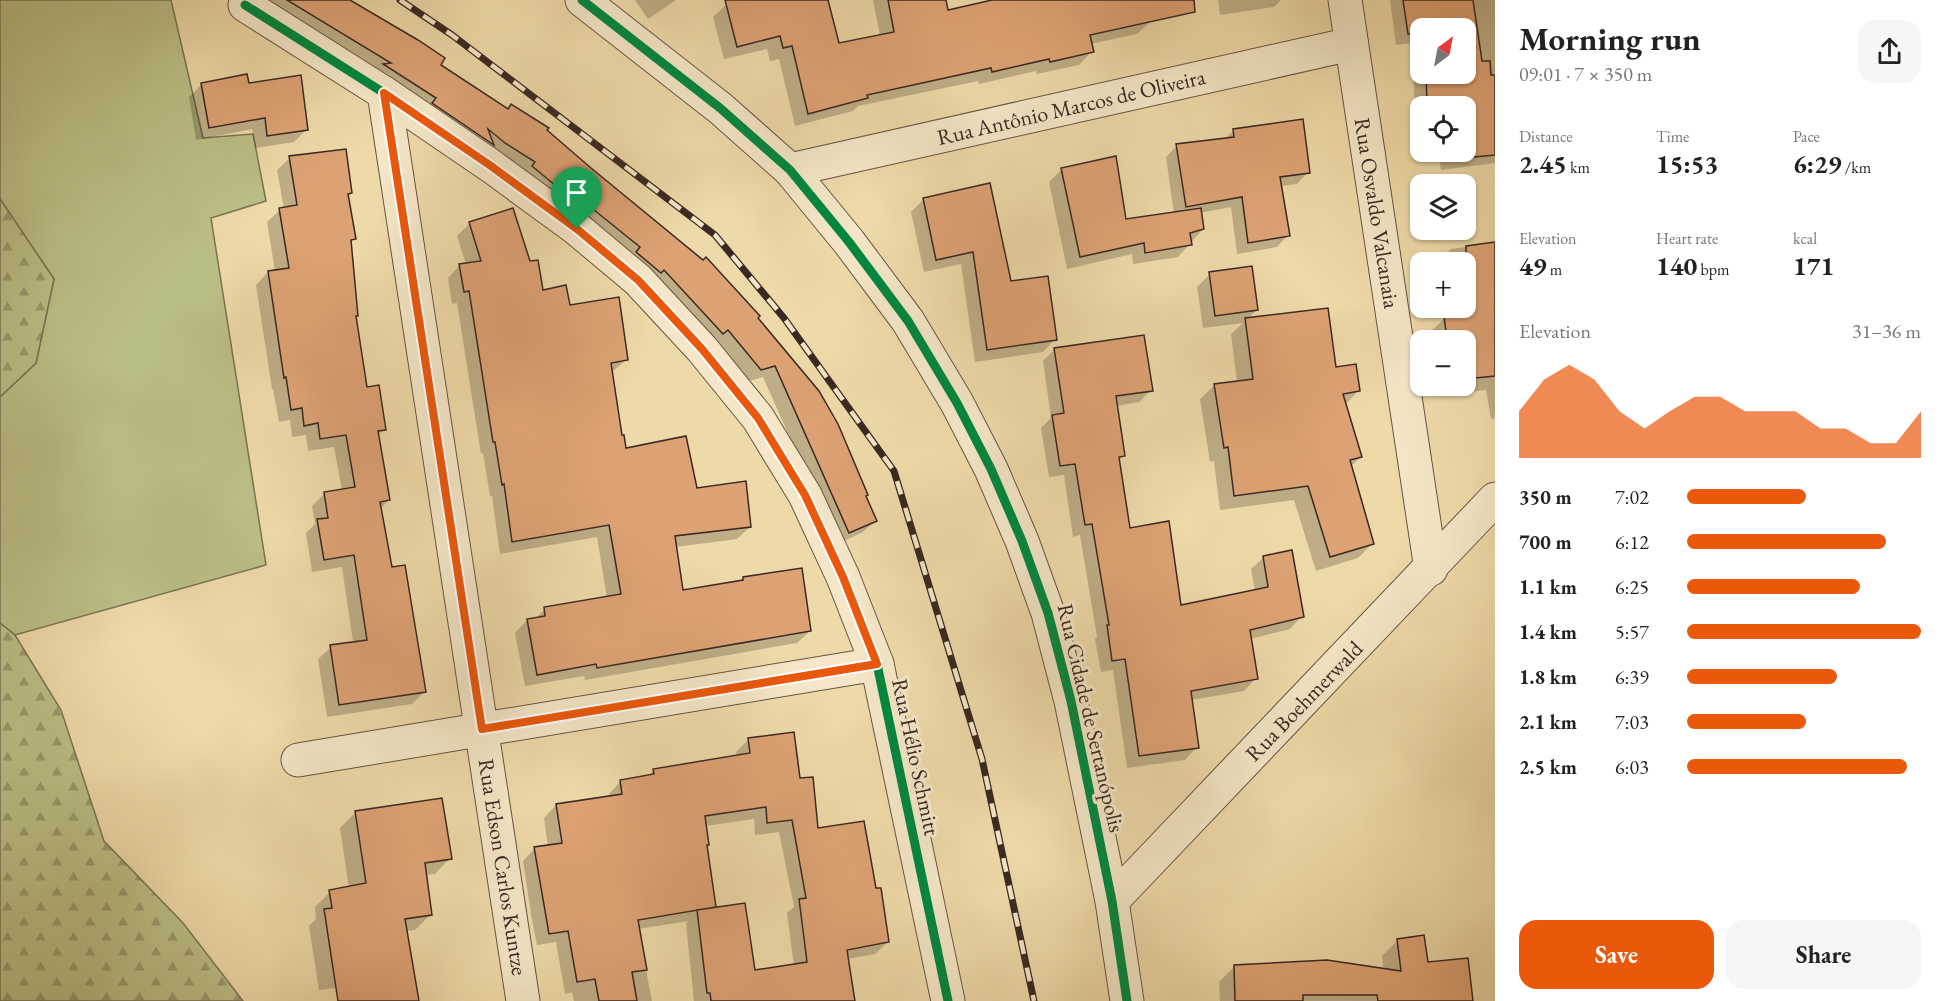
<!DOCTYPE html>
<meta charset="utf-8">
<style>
:root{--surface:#fff;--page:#f6f6f6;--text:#222;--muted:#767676;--accent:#ea580c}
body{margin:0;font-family:"EB Garamond",serif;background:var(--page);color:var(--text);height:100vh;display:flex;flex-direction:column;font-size:22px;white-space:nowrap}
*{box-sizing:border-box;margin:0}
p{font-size:20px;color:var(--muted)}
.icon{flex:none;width:33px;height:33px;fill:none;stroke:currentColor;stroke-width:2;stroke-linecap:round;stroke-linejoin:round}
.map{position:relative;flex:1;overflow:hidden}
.drawer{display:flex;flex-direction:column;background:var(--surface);width:450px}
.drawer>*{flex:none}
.needle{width:39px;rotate:32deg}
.controls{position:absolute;left:1410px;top:18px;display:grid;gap:12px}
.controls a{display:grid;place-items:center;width:66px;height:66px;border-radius:12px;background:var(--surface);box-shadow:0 2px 4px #0004;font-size:30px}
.pin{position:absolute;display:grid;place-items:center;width:51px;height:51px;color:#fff;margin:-62px -26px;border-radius:50% 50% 50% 0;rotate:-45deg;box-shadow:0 0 6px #0007}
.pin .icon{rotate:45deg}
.round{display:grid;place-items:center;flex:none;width:63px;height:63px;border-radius:18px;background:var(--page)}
.overview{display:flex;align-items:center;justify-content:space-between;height:102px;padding:0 24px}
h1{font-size:33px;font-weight:700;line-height:45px}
.stats{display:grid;grid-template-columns:repeat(3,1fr);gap:9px;height:102px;padding:6px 24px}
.stats div{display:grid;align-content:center}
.stats b{font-size:26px;font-weight:700}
.stats small{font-size:16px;font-weight:400}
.stats p{font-size:16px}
.chart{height:168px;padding:12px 24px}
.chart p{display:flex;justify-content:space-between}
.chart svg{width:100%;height:108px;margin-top:6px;fill:var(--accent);opacity:.7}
.primary-button{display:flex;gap:12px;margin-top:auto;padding:12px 24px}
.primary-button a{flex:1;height:69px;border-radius:18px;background:var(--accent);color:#fff;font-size:24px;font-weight:700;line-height:69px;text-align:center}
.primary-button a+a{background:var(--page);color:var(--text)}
ul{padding:0 24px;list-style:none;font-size:20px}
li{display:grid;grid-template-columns:96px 72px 1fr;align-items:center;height:45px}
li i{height:15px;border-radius:8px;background:var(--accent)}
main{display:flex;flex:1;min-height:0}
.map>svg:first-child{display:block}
.grass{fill:#bbbf86;stroke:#7a7454;stroke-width:1.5}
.forest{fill:url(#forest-firs);stroke:#7a7454;stroke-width:1.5}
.shadow{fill:#0003;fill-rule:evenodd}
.building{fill:#dda274;stroke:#3a2822;stroke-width:1.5}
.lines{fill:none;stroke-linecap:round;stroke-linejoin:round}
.street-casing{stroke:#675444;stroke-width:35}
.street{stroke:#f4e6c6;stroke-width:33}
.rail-casing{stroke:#3a2822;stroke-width:7}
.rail{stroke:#f4e6c6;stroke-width:4.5;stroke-dasharray:14;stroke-linecap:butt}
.cycleway-casing{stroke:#f4e6c6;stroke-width:13}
.cycleway{stroke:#00873e;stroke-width:9}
.route-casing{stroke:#fff;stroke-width:12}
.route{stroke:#ea580c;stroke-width:8}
.labels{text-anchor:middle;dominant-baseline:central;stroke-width:6;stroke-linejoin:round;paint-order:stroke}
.street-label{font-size:22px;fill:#3a2822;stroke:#f4e6c6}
</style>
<main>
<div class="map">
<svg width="1495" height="1001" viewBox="0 0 1495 1001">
<defs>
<pattern id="forest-firs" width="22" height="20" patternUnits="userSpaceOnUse" patternTransform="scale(1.5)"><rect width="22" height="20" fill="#bbbf86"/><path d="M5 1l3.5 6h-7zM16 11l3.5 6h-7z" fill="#999b6d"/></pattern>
</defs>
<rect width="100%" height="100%" fill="#eed9a8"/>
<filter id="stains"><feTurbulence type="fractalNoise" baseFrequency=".00333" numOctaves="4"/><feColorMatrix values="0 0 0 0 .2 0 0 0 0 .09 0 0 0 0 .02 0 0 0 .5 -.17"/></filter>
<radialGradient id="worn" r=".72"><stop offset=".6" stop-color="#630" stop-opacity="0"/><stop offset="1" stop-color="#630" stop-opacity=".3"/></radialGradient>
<polygon class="grass" points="0,0 171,0 203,138 253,134 266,201 211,218 266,565 15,635 0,623 0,397 36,363 54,279 0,199"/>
<g class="forest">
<polygon points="0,199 54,279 36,363 0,397"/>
<polygon points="0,623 15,635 61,710 104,841 183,923 243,1001 0,1001"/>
</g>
<g class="shadow">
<polygon points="241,0 349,0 439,65 507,110 511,106 545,131 756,318 864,496 875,521 863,532 837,544 763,377 749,381 716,341"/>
<polygon points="635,0 676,0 648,19"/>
<polygon points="744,0 827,0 838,45 880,36 873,0 944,0 947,12 999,0 1155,0 1151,21 1137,34 1090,44 1092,51 1079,65 1037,74 1036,71 979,84 978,81 858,106 853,111 795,126 779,59 770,61 767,49 724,59 713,17 727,4"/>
<polygon points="1218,0 1281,0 1274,7 1220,15"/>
<path d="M1390,0h105v163l-54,7 -3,-18h28v-46h-46v46h15l-15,1 -5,-44 -3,-66 -16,2zM1420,28h46v46h-46z"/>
<polygon points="246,76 247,84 307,129 294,142 255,148 252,129 196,140 189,97 201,85"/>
<polygon points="1234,130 1308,172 1297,184 1280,186 1288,235 1277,247 1237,254 1231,207 1200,213 1203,229 1178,257 1133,264 1132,254 1067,269 1049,182 1061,170 1115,157 1125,221 1174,214 1166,157 1177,146 1224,140"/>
<polygon points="290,158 351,193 347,197 354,238 349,243 357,315 355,318 366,388 384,429 378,435 389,500 380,509 391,569 424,692 412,704 327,717 318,659 331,647 353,642 342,567 312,572 306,533 315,524 312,506 325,493 342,490 334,447 308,451 306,435 292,437 290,420 279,422 273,389 272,389 256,285 268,272 275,271 267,222 280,210 284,209 277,170"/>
<polygon points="923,200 1010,283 1055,339 1043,352 975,362 961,264 924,272 911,212"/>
<polygon points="470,223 529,263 542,291 569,306 626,360 611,373 621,437 625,450 696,490 750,527 737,539 675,547 682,591 740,582 744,578 810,631 797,643 585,680 584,676 525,686 515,633 527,620 535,619 545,609 607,598 597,537 500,554 492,496 490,496 483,453 481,454 457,303 452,304 448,278 460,265 466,264 457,236"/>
<polygon points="1495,243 1495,418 1491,419 1486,390 1437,395 1435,386 1466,386 1466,340 1430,340 1429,333 1444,319 1442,308 1466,308 1466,262 1438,262 1451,249"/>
<polygon points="1210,274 1257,310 1247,319 1334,369 1358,391 1345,405 1361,457 1350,467 1372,544 1358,558 1316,571 1294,500 1220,510 1214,461 1210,462 1200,399 1215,385 1237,382 1231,334 1243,323 1203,328 1197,287"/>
<polygon points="1055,349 1151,390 1139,402 1116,406 1124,455 1118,461 1129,529 1180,607 1255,591 1251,569 1264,557 1302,616 1290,629 1250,639 1256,678 1244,691 1191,700 1197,747 1185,760 1127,768 1113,670 1101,672 1095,639 1097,637 1080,535 1073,537 1064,475 1049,477 1041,428 1051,418 1043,361"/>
<path d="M749,739l50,41 18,49 58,61 13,52 -13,12 -28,5 6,42h-159l-8,-77 2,-3 -50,8 14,72h-78l-2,-9 -7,2 -9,-52 -19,3 -5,-25 -9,-59 12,-13 13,-1 -4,-29 12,-13 53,-8v-3l12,-13 27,-5 6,-6 83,-14 -1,-4zM754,819l1,16 24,-3 15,75 -7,6 7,53 -40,6 -43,-62 3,-3 -9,-60 3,-3 -3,-18z"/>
<polygon points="355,813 450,858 435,874 425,875 430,915 415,930 406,931 417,1001 354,1001 352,986 319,990 309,926 316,919 315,907 330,892 349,888 340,828"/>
<polygon points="1398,940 1472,1001 1220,1001 1219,982 1234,967 1384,970 1382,956"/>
</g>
<g class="building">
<polygon points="287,0 350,0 418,40 445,58 441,65 508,109 511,104 549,128 547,130 591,168 703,260 706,257 760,316 758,318 819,391 838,424 868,495 866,496 877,521 849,533 775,366 761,370 728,330 723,334 664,270 661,273 636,252 640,247 583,201 580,206 532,166 535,162 505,143 488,129 494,145 432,103 436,98 383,64 391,63"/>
<polygon points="725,0 828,0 839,43 894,32 888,0 946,0 948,10 992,0 1194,0 1195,12 1090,35 1094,52 1050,62 1049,59 992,72 991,68 867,95 868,98 808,114 792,46 783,48 780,36 737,47"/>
<polygon points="1403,0 1473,0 1482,61 1490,61 1491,75 1495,75 1495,155 1453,159 1452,152 1466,152 1466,106 1446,106 1445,104 1427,105 1426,74 1466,74 1466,28 1420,28 1420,32 1408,34"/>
<polygon points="247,74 249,83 301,75 308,130 267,136 265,118 209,128 201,83"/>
<polygon points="1303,119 1310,173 1280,177 1290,236 1248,243 1242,197 1186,207 1176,144 1234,137 1233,129"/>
<polygon points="346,149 352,193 348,194 356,239 351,240 358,316 356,316 367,387 379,385 386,430 378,431 390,500 380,502 392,567 405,565 426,692 339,705 330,645 367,640 354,555 324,560 317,519 328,518 324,492 355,487 346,435 320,439 318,423 304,426 302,408 291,410 286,377 284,378 268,271 289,268 279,208 297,205 289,156"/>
<polygon points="1116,156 1126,219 1201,208 1204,229 1190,233 1192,245 1145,253 1144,243 1080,257 1061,168"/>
<polygon points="990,183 1011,281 1048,276 1057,340 987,350 973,252 936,260 923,198"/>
<polygon points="513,208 530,261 538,260 543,290 566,285 570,305 619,297 628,360 611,363 622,435 624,435 626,448 686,436 697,488 746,481 751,527 675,536 683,590 743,580 743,577 802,568 811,631 597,668 596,664 537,675 527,619 545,616 544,607 621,594 609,525 512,542 504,484 502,485 495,442 493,442 469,291 464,292 459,264 481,261 469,222"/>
<polygon points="1495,242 1495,376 1466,379 1466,340 1447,340 1444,316 1466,313 1466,246"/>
<polygon points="1252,266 1258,310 1215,316 1209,272"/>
<polygon points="1328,308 1336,367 1356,364 1360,391 1343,394 1362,457 1350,460 1374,544 1330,557 1308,486 1234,496 1228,447 1224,448 1214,384 1253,379 1245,318"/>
<polygon points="1144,335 1153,391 1116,396 1125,456 1119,457 1130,528 1169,521 1181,605 1268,587 1263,556 1292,550 1304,617 1250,630 1258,679 1191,691 1199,748 1139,756 1125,659 1112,661 1107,625 1109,625 1092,524 1085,525 1075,464 1060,466 1052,415 1064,413 1054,348"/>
<polygon points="794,732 800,778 813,777 818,828 864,821 876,888 881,888 889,942 847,950 855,1001 711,1001 710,993 707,993 697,910 745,903 755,970 807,962 799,899 806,898 792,820 767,823 766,807 705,816 709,845 707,845 716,907 638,920 647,970 632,972 637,1001 599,1001 595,979 577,982 568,931 549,934 534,847 562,843 556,804 622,794 620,780 654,774 653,769 750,753 748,738"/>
<polygon points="442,798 452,859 425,863 432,915 405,919 419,1001 338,1001 324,909 332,908 329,890 366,883 355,811"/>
<polygon points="1424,935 1428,962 1468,958 1473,1001 1378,1001 1377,995 1303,995 1303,1001 1235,1001 1234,965 1327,960 1401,971 1397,939"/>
</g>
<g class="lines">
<defs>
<g id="street">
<polyline points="582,0 720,108 790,170 849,242 908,321 957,403 991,469 1022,541 1048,613 1071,701 1112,901 1127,1001"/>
<polyline points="1345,0 1431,569"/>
<polyline points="245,5 384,93 491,166 577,229 638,280 702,349 758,418 805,495 843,577 877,664 948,1001"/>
<polyline points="384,93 523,1001"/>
<polyline points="790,170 1351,44"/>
<polyline points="298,760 877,664"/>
<polyline points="1112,901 1495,499"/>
</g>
</defs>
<use href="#street" class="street-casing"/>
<use href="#street" class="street"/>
<defs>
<polyline id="rail" points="400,0 452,35 715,235 784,318 894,471 982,759 1034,1001"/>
</defs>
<use href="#rail" class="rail-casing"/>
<use href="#rail" class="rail"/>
<defs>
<g id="cycleway">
<polyline points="582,0 720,108 790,170 849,242 908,321 957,403 991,469 1022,541 1048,613 1071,701 1112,901 1127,1001"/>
<polyline points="245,5 384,93 491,166 577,229 638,280 702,349 758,418 805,495 843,577 877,664 948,1001"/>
</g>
</defs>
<use href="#cycleway" class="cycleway-casing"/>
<use href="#cycleway" class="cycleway"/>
</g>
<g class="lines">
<defs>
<polygon id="route" points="384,93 491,166 577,229 638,280 702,349 758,418 805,495 843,577 877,664 482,729"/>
</defs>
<use href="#route" class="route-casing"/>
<use href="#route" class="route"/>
</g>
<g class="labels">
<g class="street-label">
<text transform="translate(1071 107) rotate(-13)">Rua Antônio Marcos de Oliveira</text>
<text transform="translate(1377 213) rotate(81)">Rua Osvaldo Valcanaia</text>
<text transform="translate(1304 701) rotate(-46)">Rua Boehmerwald</text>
<text transform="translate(1091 718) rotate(77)">Rua Cidade de Sertanópolis</text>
<text transform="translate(916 757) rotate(78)">Rua Hélio Schmitt</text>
<text transform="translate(503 867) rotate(81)">Rua Edson Carlos Kuntze</text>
</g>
</g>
<rect width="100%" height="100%" filter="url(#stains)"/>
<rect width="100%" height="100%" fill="url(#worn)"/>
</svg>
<div class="controls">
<a><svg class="needle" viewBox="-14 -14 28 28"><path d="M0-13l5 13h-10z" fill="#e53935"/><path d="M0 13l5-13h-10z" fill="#767676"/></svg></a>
<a><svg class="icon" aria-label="locate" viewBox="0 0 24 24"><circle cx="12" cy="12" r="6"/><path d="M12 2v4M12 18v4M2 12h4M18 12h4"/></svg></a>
<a><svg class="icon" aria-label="layers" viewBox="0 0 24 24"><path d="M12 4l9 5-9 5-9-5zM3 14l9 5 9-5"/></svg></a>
<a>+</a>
<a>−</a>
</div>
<div class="pin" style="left:577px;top:229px;background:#1e9e55"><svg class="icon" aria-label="arrive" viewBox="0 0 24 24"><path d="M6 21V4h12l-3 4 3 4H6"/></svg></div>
</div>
<section class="drawer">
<div class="overview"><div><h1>Morning run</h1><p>09:01 · 7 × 350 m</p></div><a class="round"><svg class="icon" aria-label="share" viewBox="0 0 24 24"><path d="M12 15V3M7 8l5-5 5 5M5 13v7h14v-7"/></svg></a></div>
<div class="stats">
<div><p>Distance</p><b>2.45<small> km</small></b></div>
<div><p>Time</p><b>15:53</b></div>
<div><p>Pace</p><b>6:29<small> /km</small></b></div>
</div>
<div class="stats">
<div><p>Elevation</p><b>49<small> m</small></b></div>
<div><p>Heart rate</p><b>140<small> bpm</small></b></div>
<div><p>kcal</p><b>171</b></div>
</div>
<div class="chart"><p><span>Elevation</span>31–36 m</p>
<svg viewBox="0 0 160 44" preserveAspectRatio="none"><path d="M0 44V25L10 12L20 6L30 12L40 25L50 32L60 25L70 19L80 19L90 25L100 25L110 25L120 32L130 32L140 38L150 38L160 25V44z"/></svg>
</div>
<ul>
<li><b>350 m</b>7:02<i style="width:51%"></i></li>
<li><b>700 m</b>6:12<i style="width:85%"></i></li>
<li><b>1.1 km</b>6:25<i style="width:74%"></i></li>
<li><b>1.4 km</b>5:57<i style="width:100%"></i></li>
<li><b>1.8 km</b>6:39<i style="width:64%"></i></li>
<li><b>2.1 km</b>7:03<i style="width:51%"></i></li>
<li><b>2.5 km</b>6:03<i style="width:94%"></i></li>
</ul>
<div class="primary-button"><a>Save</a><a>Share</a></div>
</section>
</main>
